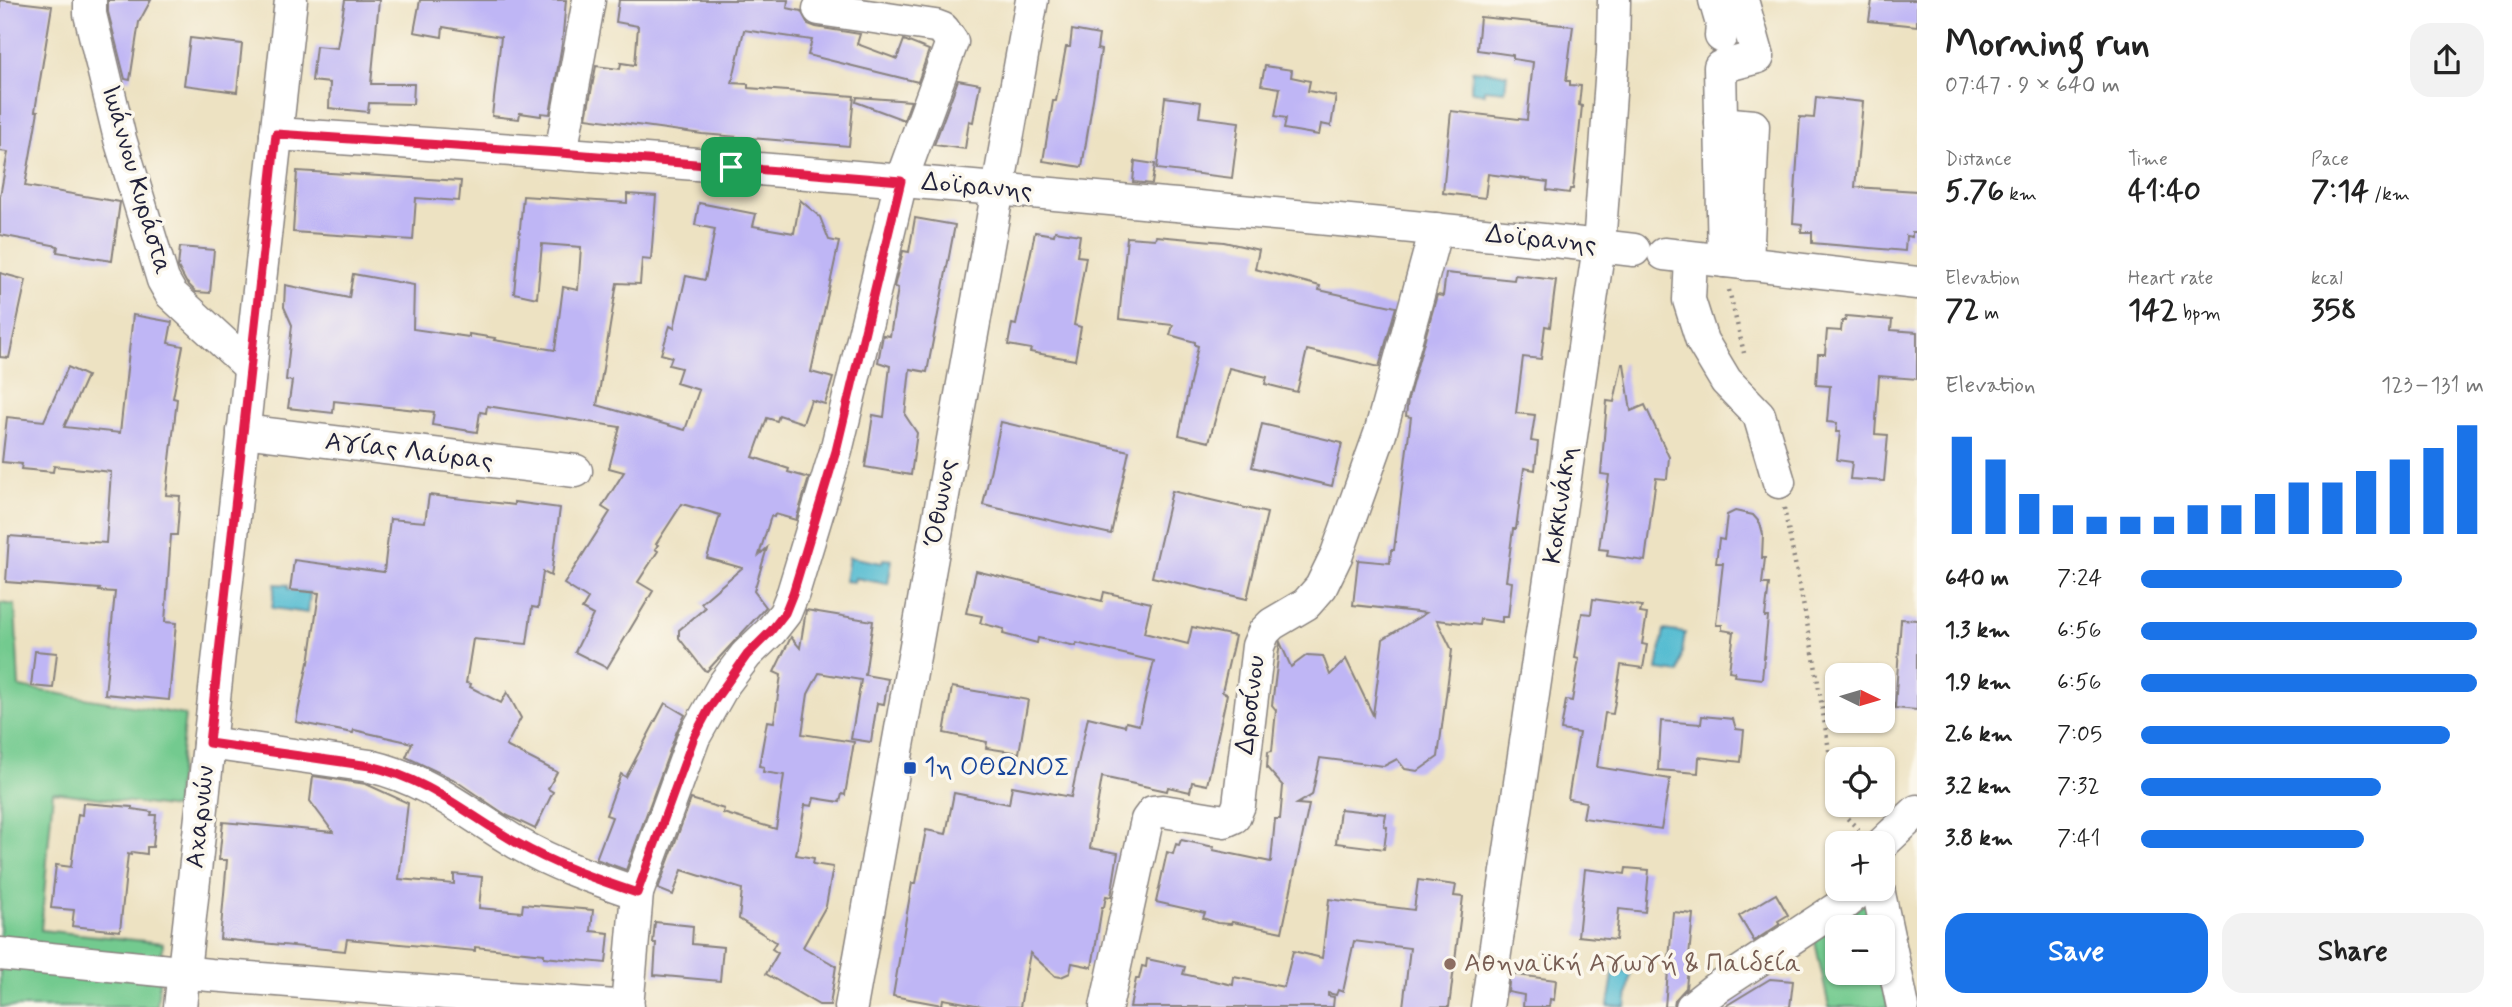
<!DOCTYPE html>
<meta charset="utf-8">
<style>
:root{--surface:#fff;--page:#f2f2f2;--text:#222;--muted:#767676;--accent:#1a73e8}
body{margin:0;font-family:Mynerve,sans-serif;background:var(--page);color:var(--text);height:100vh;display:flex;flex-direction:column;font-size:26px;white-space:nowrap}
*{box-sizing:border-box;margin:0}
p{font-size:23px;color:var(--muted)}
.icon{flex:none;width:38px;height:38px;fill:none;stroke:currentColor;stroke-width:2;stroke-linecap:round;stroke-linejoin:round}
.map{position:relative;flex:1;overflow:hidden}
.drawer{display:flex;flex-direction:column;background:var(--surface);width:595px}
.drawer>*{flex:none}
.needle{width:46px;rotate:95deg}
.controls{position:absolute;left:1825px;top:663px;display:grid;gap:14px}
.controls a{display:grid;place-items:center;width:70px;height:70px;border-radius:14px;background:var(--surface);box-shadow:0 2px 5px #0004;font-size:35px}
.pin{position:absolute;display:grid;place-items:center;width:60px;height:60px;color:#fff;margin:-30px;border-radius:14px;box-shadow:0 4px 10px #0006}
.round{display:grid;place-items:center;flex:none;width:74px;height:74px;border-radius:21px;background:var(--page)}
.overview{display:flex;align-items:center;justify-content:space-between;height:119px;padding:0 28px}
h1{font-size:38px;font-weight:700;line-height:52px}
.stats{display:grid;grid-template-columns:repeat(3,1fr);gap:10px;height:119px;padding:7px 28px}
.stats div{display:grid;align-content:center}
.stats b{font-size:30px;font-weight:700}
.stats small{font-size:19px;font-weight:400}
.stats p{font-size:19px}
.chart{height:196px;padding:14px 28px}
.chart p{display:flex;justify-content:space-between}
.chart svg{width:100%;height:126px;margin-top:7px;stroke:var(--accent);stroke-width:6}
.action{display:flex;gap:14px;margin-top:auto;padding:14px 28px}
.action a{flex:1;height:80px;border-radius:21px;background:var(--accent);color:#fff;font-size:28px;font-weight:700;line-height:80px;text-align:center}
.action a+a{background:var(--page);color:var(--text)}
ul{padding:0 28px;list-style:none;font-size:23px}
li{display:grid;grid-template-columns:112px 84px 1fr;align-items:center;height:52px}
li i{height:18px;border-radius:9px;background:var(--accent)}
main{display:flex;flex:1;min-height:0}
.map>svg:first-child{display:block}
.green{fill:#73ca8f;stroke:#4a7665;stroke-width:2}
.water{fill:#54bcd1;stroke:#3b6f86;stroke-width:2}
.building{fill:#bfb6f5}
.lines{fill:none;stroke-linecap:round;stroke-linejoin:round}
.minor-casing{stroke:#88827e;stroke-width:35}
.path{stroke:#88827e;stroke-width:4.5;stroke-dasharray:2 5;stroke-linecap:butt}
.minor{stroke:#fff;stroke-width:32}
.route-casing{stroke:#fff;stroke-width:14}
.route{stroke:#e11d48;stroke-width:9}
.transit-dot{fill:#1a4fb4;stroke:#fbf7ec;stroke-width:2.5}
.education-dot{fill:#8d6e63;stroke:#fbf7ec;stroke-width:2.5}
.labels{text-anchor:middle;dominant-baseline:central;stroke-width:7;stroke-linejoin:round;paint-order:stroke}
.street-label{font-size:26px;fill:#22223b;stroke:#fbf7ec}
.transit-label{font-size:26px;fill:#164399;stroke:#fbf7ec;text-anchor:start}
.education-label{font-size:26px;fill:#785e54;stroke:#fbf7ec;text-anchor:start}
</style>
<main>
<div class="map">
<svg width="1917" height="1007" viewBox="0 0 1917 1007">
<rect width="100%" height="100%" fill="#fbf7ec"/>
<filter id="ink" filterUnits="userSpaceOnUse"><feTurbulence type="fractalNoise" baseFrequency=".0143" numOctaves="2"/><feDisplacementMap in="SourceGraphic" scale="14" xChannelSelector="R" yChannelSelector="G"/><feConvolveMatrix kernelMatrix="1 2 1 2 8 2 1 2 1" color-interpolation-filters="sRGB"/></filter>
<filter id="wash" filterUnits="userSpaceOnUse"><feTurbulence type="fractalNoise" baseFrequency=".00686" numOctaves="4" result="noise"/><feDisplacementMap in="SourceGraphic" scale="28" xChannelSelector="R" yChannelSelector="G"/><feGaussianBlur stdDeviation="1.57" result="paint"/><feColorMatrix in="noise" values="0 0 0 0 0 0 0 0 0 0 0 0 0 0 0 0 0 1.4 0 .05"/><feComposite in="paint" operator="in"/></filter>
<g filter="url(#wash)">
<rect width="100%" height="100%" fill="#ede2c2"/>
<g class="green">
<polygon points="0,603 15,605 19,687 185,715 175,808 53,792 41,930 163,943 157,1007 0,1007"/>
<polygon points="1866,903 1871,927 1838,928 1838,973 1881,973 1888,1007 1829,1007 1814,937"/>
</g>
<g class="water">
<polygon points="1472,70 1507,74 1505,91 1484,89 1484,94 1471,91"/>
<polygon points="849,557 882,563 883,559 892,560 888,584 855,578 854,582 845,581"/>
<polygon points="275,584 288,585 288,589 310,592 308,613 272,608"/>
<polygon points="1664,630 1685,633 1679,673 1657,670"/>
<polygon points="1614,969 1631,972 1626,1007 1608,1006"/>
</g>
<g id="blocks">
<g class="building">
<polygon points="0,0 52,6 35,111 38,111 25,186 120,202 112,261 57,252 58,246 0,235 0,196 8,152 0,151"/>
<polygon points="108,0 151,0 139,22 130,80 125,79 108,12"/>
<polygon points="345,0 379,0 371,84 414,84 413,104 369,103 368,112 329,108 330,83 312,81 316,46 337,48"/>
<polygon points="420,0 566,0 562,44 550,114 541,113 541,116 520,113 519,119 492,116 501,37 443,27 442,37 414,32"/>
<polygon points="619,0 788,0 787,8 801,11 808,24 816,27 860,34 857,44 897,59 904,40 929,50 918,82 808,55 812,40 744,30 732,83 748,84 748,88 854,96 849,146 702,134 586,118 596,66 620,69 621,63 635,65 638,26 616,22"/>
<polygon points="1872,0 1917,0 1917,26 1869,21"/>
<polygon points="1480,17 1573,26 1566,81 1570,81 1570,85 1581,86 1579,105 1582,106 1573,189 1570,189 1569,193 1547,190 1548,182 1488,174 1485,198 1443,193 1451,111 1527,120 1533,62 1513,59 1513,55 1477,50"/>
<polygon points="1072,30 1099,35 1097,49 1101,50 1082,167 1043,161 1053,101 1056,101 1066,47 1070,47"/>
<polygon points="190,38 242,44 237,92 184,85"/>
<polygon points="1265,66 1292,70 1291,77 1310,81 1308,91 1336,96 1331,126 1321,124 1319,135 1284,129 1286,118 1275,116 1280,88 1261,85"/>
<polygon points="958,80 980,84 973,122 969,121 965,149 934,145"/>
<polygon points="857,97 911,101 904,120 856,102"/>
<polygon points="1165,97 1201,102 1199,117 1239,122 1232,178 1157,169"/>
<polygon points="1816,97 1863,102 1855,187 1917,191 1917,232 1912,232 1912,237 1906,236 1905,251 1812,243 1812,232 1801,232 1802,224 1793,223 1800,117 1814,118"/>
<polygon points="1135,161 1155,164 1152,184 1133,182"/>
<polygon points="297,171 461,181 459,201 416,198 413,240 293,232"/>
<polygon points="627,194 656,196 651,260 642,259 640,284 617,283 597,405 685,430 699,390 676,383 681,368 669,365 672,357 661,354 670,326 674,328 686,276 705,280 715,229 695,225 699,203 756,214 753,226 794,233 800,200 820,217 829,240 839,242 811,372 833,378 825,404 811,400 803,423 779,415 777,421 767,418 753,457 789,469 788,472 809,478 796,520 775,514 774,517 771,516 759,555 767,548 754,591 766,607 707,671 704,670 679,638 679,630 705,608 701,603 742,568 707,558 720,515 682,504 656,544 658,545 655,549 658,551 638,582 653,591 607,668 575,652 593,615 582,609 588,599 564,584 610,512 602,507 624,472 609,468 620,427 487,406 486,413 480,412 477,432 432,425 434,412 334,401 333,413 288,408 292,381 286,380 292,325 284,307 285,285 349,298 353,274 414,285 413,329 469,337 469,334 495,338 494,340 555,350 563,287 578,290 581,247 542,244 537,298 514,293 523,196 627,203"/>
<polygon points="915,218 955,225 927,372 910,369 905,415 917,433 911,475 865,467 873,415 884,417 890,366 878,362 883,335 890,336 898,288 894,287 903,251 909,252"/>
<polygon points="1055,231 1080,235 1077,256 1086,257 1074,325 1081,327 1075,360 1030,352 1031,349 1008,345 1012,324 1016,325 1035,232 1054,235"/>
<polygon points="1156,236 1224,242 1259,250 1255,269 1320,286 1319,290 1396,307 1379,367 1307,350 1297,392 1265,384 1267,377 1229,368 1209,442 1179,435 1198,346 1195,345 1195,342 1170,335 1173,325 1119,319 1127,237 1155,239"/>
<polygon points="180,247 214,250 210,293 196,292 186,282 178,267"/>
<polygon points="0,273 26,280 9,358 0,357"/>
<polygon points="1446,273 1514,280 1515,275 1556,280 1550,327 1545,326 1541,359 1523,357 1516,413 1535,415 1531,441 1538,442 1535,470 1524,468 1516,529 1513,529 1506,581 1512,582 1508,617 1502,617 1502,622 1480,619 1479,625 1437,620 1452,650 1438,757 1418,771 1405,769 1397,759 1384,766 1320,758 1312,795 1297,804 1309,805 1282,932 1232,922 1231,924 1217,923 1203,918 1205,913 1156,902 1167,852 1173,854 1176,844 1179,845 1181,840 1214,847 1213,850 1271,862 1275,819 1280,819 1283,786 1267,768 1268,752 1272,751 1276,710 1272,705 1280,642 1291,667 1307,655 1323,656 1330,675 1346,659 1373,715 1383,639 1426,613 1353,605 1358,560 1390,563 1391,550 1394,550 1411,417 1406,416 1408,399 1437,295 1443,296"/>
<polygon points="133,315 172,322 168,343 183,346 173,398 177,399 166,495 180,496 177,535 171,535 165,622 176,623 169,700 105,694 115,592 99,591 100,589 6,582 9,536 106,543 111,472 54,466 53,472 21,469 22,464 2,462 7,417 44,421 68,367 87,376 64,427 120,433"/>
<polygon points="1846,316 1892,320 1891,330 1917,332 1917,379 1879,376 1875,434 1888,435 1884,481 1850,479 1852,462 1837,460 1840,432 1836,432 1837,423 1827,422 1830,386 1816,385 1818,354 1825,354 1827,330 1841,331 1842,321 1845,321"/>
<polygon points="1622,364 1624,364 1631,411 1645,405 1669,457 1667,479 1656,478 1645,561 1607,556 1608,550 1599,549 1609,475 1601,474 1607,401 1614,402"/>
<polygon points="1001,422 1129,451 1111,534 983,505"/>
<polygon points="1262,424 1342,443 1332,486 1252,467"/>
<polygon points="1172,491 1267,513 1247,599 1152,577"/>
<polygon points="429,495 514,505 514,502 560,508 551,576 543,572 538,608 532,607 527,644 473,639 466,683 471,684 470,687 501,703 507,692 521,718 506,746 557,772 548,789 553,792 535,829 506,815 453,779 406,757 412,743 354,730 353,733 296,722 308,662 309,663 319,593 290,590 294,560 384,572 390,519 425,522"/>
<polygon points="1735,511 1753,515 1760,523 1763,534 1762,558 1765,558 1762,584 1769,584 1765,617 1768,617 1762,679 1734,676 1735,672 1729,671 1734,632 1722,630 1722,625 1716,625 1723,563 1716,563 1719,539 1724,540 1727,515"/>
<polygon points="976,571 1102,601 1104,592 1151,603 1144,633 1188,644 1192,627 1235,636 1222,692 1227,694 1207,785 1192,782 1190,792 1168,787 1167,791 1102,777 1090,848 1118,853 1111,897 1106,896 1104,907 1102,907 1092,967 1072,963 1070,973 1061,977 1055,976 1030,953 1020,1007 987,1007 943,999 942,1005 893,996 912,883 916,883 926,830 946,834 954,793 1009,804 1012,786 1071,797 1088,717 1125,726 1126,722 1139,725 1154,661 1076,643 1076,646 1038,638 1037,643 1003,634 1004,629 980,623 982,616 966,613"/>
<polygon points="1593,599 1642,606 1640,613 1647,614 1642,644 1647,645 1643,668 1621,665 1613,714 1605,713 1597,767 1670,779 1661,829 1583,818 1586,802 1568,799 1579,733 1561,730 1566,700 1572,701 1579,659 1575,658 1582,613 1591,614"/>
<polygon points="806,610 873,621 865,675 888,679 884,704 877,703 871,742 851,739 861,680 819,673 808,694 802,734 854,742 845,795 842,794 840,802 814,798 812,806 805,805 796,855 814,858 813,864 833,867 826,906 803,947 836,966 830,1005 819,1005 766,974 778,953 772,949 776,942 739,919 742,889 682,870 673,895 658,889 691,799 724,809 723,813 776,829 784,775 763,772 764,767 759,766 767,721 774,722 781,675 774,672 791,637 800,648"/>
<polygon points="1901,619 1917,620 1917,710 1895,708"/>
<polygon points="35,651 57,653 53,688 31,686"/>
<polygon points="952,687 1028,700 1019,753 986,748 987,742 944,733"/>
<polygon points="665,703 685,715 677,731 626,870 596,859 612,817 606,815 621,774 626,777"/>
<polygon points="1702,716 1733,719 1736,729 1744,730 1741,762 1699,757 1698,773 1658,770 1661,721 1701,724"/>
<polygon points="313,776 366,784 408,803 399,879 454,884 454,874 482,877 479,908 522,912 523,904 593,910 591,931 609,933 606,963 544,957 544,954 475,947 475,951 347,939 345,951 220,939 227,860 219,860 223,822 333,832 310,801"/>
<polygon points="83,803 132,807 132,809 152,812 151,815 156,815 153,847 147,847 147,854 132,852 131,855 128,854 120,931 72,926 74,910 51,908 56,865 71,867 78,814 82,815"/>
<polygon points="1340,809 1386,814 1384,826 1387,827 1384,849 1336,843"/>
<polygon points="1626,868 1649,870 1645,912 1619,909 1616,940 1578,936 1585,869 1625,874"/>
<polygon points="1418,880 1456,885 1454,896 1463,897 1449,1007 1403,1007 1410,948 1354,941 1343,992 1338,990 1336,995 1328,993 1328,996 1334,997 1333,1007 1130,1007 1136,979 1139,979 1142,966 1146,967 1147,959 1185,967 1183,974 1233,985 1234,977 1284,987 1293,951 1322,958 1329,899 1414,910"/>
<polygon points="1776,894 1788,915 1778,921 1780,924 1754,941 1739,916"/>
<polygon points="1673,912 1693,914 1686,988 1675,1000 1674,1007 1665,1007"/>
<polygon points="655,922 693,926 692,944 723,947 720,981 654,975 656,943 653,943"/>
<polygon points="1510,974 1556,980 1554,1000 1550,999 1549,1007 1523,1007 1524,995 1508,992"/>
<polygon points="1770,979 1793,981 1790,1007 1724,1007"/>
</g>
</g>
</g>
<g filter="url(#ink)">
<use href="#blocks" fill-opacity="0" stroke="#88827e" stroke-width="2"/>
<g class="lines">
<defs>
<g id="minor">
<polyline points="90,0 90,14 120,139 163,280 171,294 251,368"/>
<polyline points="1715,0 1722,24 1721,36"/>
<polyline points="1721,123 1753,126 1747,264"/>
<path d="M276,134c290,18 579,42 867,68 164,15 328,29 491,48"/>
<polyline points="561,153 589,0"/>
<polyline points="1664,254 1917,283"/>
<polyline points="1691,258 1689,300 1702,341 1726,381 1759,415 1779,482"/>
<polyline points="1724,261 1720,67 1758,57 1742,0"/>
<polyline points="243,431 576,471"/>
<path d="M209,743l161,23c60,14 96,47 147,77 38,22 79,36 120,50"/>
<polyline points="1882,844 1917,811"/>
<polyline points="1878,889 1903,1007"/>
<polyline points="0,954 210,975 628,1007"/>
<polyline points="180,1007 291,0"/>
<polyline points="627,1007 637,893 694,737 724,684 746,655 771,631 785,613 793,593 836,451 901,181 952,42 943,29 935,26 819,9"/>
<polyline points="851,1007 1032,0"/>
<polyline points="1106,1007 1147,820 1153,812 1163,811 1225,821 1234,817 1239,805 1258,646 1264,632 1272,624 1306,604 1321,587 1337,554 1380,434 1436,229"/>
<polyline points="1487,1007 1599,246 1613,52 1614,0"/>
<polyline points="1692,1007 1716,988 1845,903 1862,889"/>
</g>
</defs>
<use href="#minor" class="minor-casing"/>
<g class="path">
<polyline points="1729,290 1744,353"/>
<polyline points="1784,508 1814,658 1829,750 1838,782"/>
<polyline points="1844,805 1847,818 1860,831"/>
</g>
<use href="#minor" class="minor"/>
</g>
</g>
<g class="lines" filter="url(#ink)">
<defs>
<path id="route" d="M276,134l285,19 340,28 -65,270 -43,142 -8,20 -14,18 -24,24 -37,52 -16,30 -57,156c-41,-14 -82,-28 -120,-50 -52,-30 -87,-63 -147,-77l-161,-23z"/>
</defs>
<use href="#route" class="route-casing"/>
<use href="#route" class="route"/>
</g>
<rect class="transit-dot" x="903" y="761" width="14" height="14" rx="3.5"/>
<circle class="education-dot" cx="1450" cy="964" r="7"/>
<g class="labels">
<g class="street-label">
<text transform="translate(136 180) rotate(74)">Ιωάννου Κυράστα</text>
<text transform="translate(977 187) rotate(5)">Δοϊρανης</text>
<text transform="translate(1541 240) rotate(6)">Δοϊρανης</text>
<text transform="translate(409 452) rotate(7)">Αγίας Λαύρας</text>
<text transform="translate(941 503) rotate(-80)">Όθωνος</text>
<text transform="translate(1561 505) rotate(-82)">Κοκκινάκη</text>
<text transform="translate(1251 705) rotate(-83)">Δροσίνου</text>
<text transform="translate(201 817) rotate(-84)">Αχαρνών</text>
</g>
<g class="transit-label">
<text x="924" y="768">1η ΟΘΩΝΟΣ</text>
</g>
<g class="education-label">
<text x="1464" y="964">Αθηναϊκή Αγωγή &amp; Παιδεία</text>
</g>
</g>
</svg>
<div class="controls">
<a><svg class="needle" viewBox="-14 -14 28 28"><path d="M0-13l5 13h-10z" fill="#e53935"/><path d="M0 13l5-13h-10z" fill="#767676"/></svg></a>
<a><svg class="icon" aria-label="locate" viewBox="0 0 24 24"><circle cx="12" cy="12" r="6"/><path d="M12 2v4M12 18v4M2 12h4M18 12h4"/></svg></a>
<a>+</a>
<a>−</a>
</div>
<div class="pin" style="left:731px;top:167px;background:#1e9e55"><svg class="icon" aria-label="arrive" viewBox="0 0 24 24"><path d="M6 21V4h12l-3 4 3 4H6"/></svg></div>
</div>
<section class="drawer">
<div class="overview"><div><h1>Morning run</h1><p>07:47 · 9 × 640 m</p></div><a class="round"><svg class="icon" aria-label="share" viewBox="0 0 24 24"><path d="M12 15V3M7 8l5-5 5 5M5 13v7h14v-7"/></svg></a></div>
<div class="stats">
<div><p>Distance</p><b>5.76<small> km</small></b></div>
<div><p>Time</p><b>41:40</b></div>
<div><p>Pace</p><b>7:14<small> /km</small></b></div>
</div>
<div class="stats">
<div><p>Elevation</p><b>72<small> m</small></b></div>
<div><p>Heart rate</p><b>142<small> bpm</small></b></div>
<div><p>kcal</p><b>358</b></div>
</div>
<div class="chart"><p><span>Elevation</span>123–131 m</p>
<svg viewBox="0 0 160 44" preserveAspectRatio="none"><path d="M5 44V10M15 44V18M25 44V30M35 44V34M45 44V38M55 44V38M65 44V38M75 44V34M85 44V34M95 44V30M105 44V26M115 44V26M125 44V22M135 44V18M145 44V14M155 44V6"/></svg>
</div>
<ul>
<li><b>640 m</b>7:24<i style="width:76%"></i></li>
<li><b>1.3 km</b>6:56<i style="width:98%"></i></li>
<li><b>1.9 km</b>6:56<i style="width:98%"></i></li>
<li><b>2.6 km</b>7:05<i style="width:90%"></i></li>
<li><b>3.2 km</b>7:32<i style="width:70%"></i></li>
<li><b>3.8 km</b>7:41<i style="width:65%"></i></li>
</ul>
<div class="action"><a>Save</a><a>Share</a></div>
</section>
</main>
